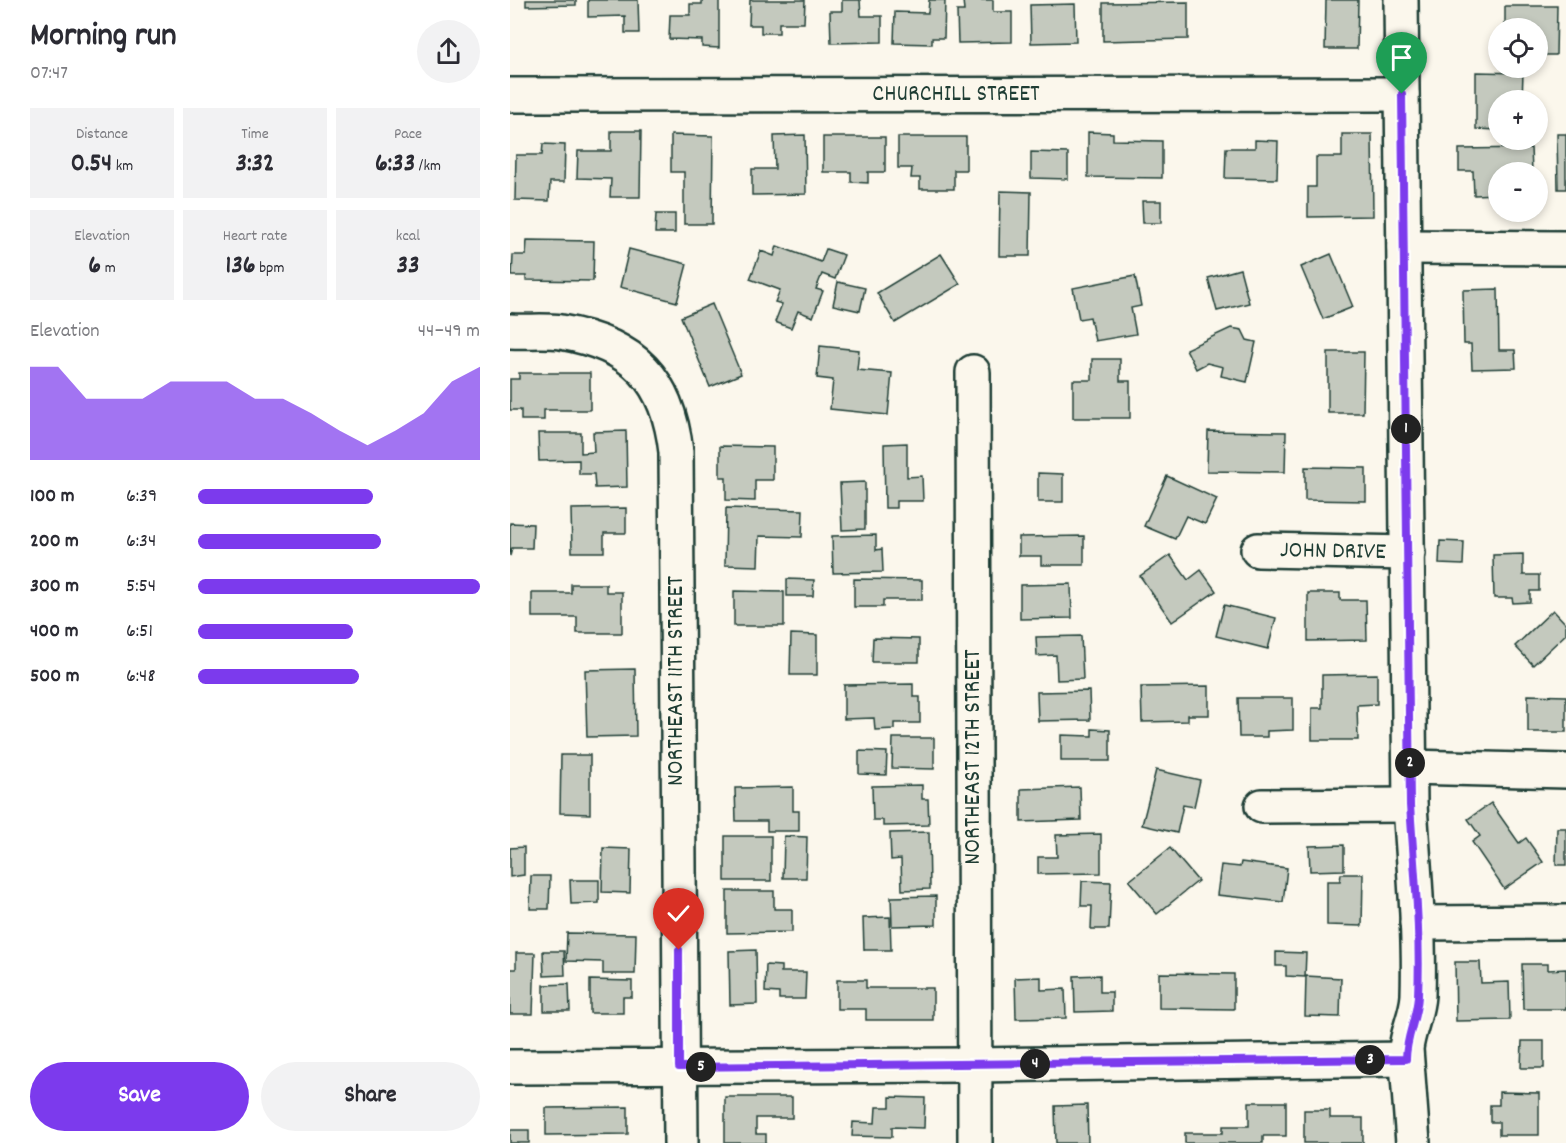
<!DOCTYPE html>
<meta charset="utf-8">
<style>
:root{--surface:#fff;--page:#f2f2f3;--text:#2b2b33;--muted:#7c7c81;--accent:#7c3aed}
body{margin:0;font-family:Dekko,sans-serif;background:var(--page);color:var(--text);height:100vh;display:flex;flex-direction:column;font-size:22px;white-space:nowrap}
*{box-sizing:border-box;margin:0}
p{font-size:20px;color:var(--muted)}
.icon{flex:none;width:33px;height:33px;fill:none;stroke:currentColor;stroke-width:2;stroke-linecap:round;stroke-linejoin:round}
.map{position:relative;flex:1;overflow:hidden}
.side{display:flex;flex-direction:column;background:var(--surface);width:510px}
.side>*{flex:none}
.fabs{position:absolute;left:978px;top:18px;display:grid;gap:12px}
.fabs a{display:grid;place-items:center;width:60px;height:60px;border-radius:50%;background:var(--surface);box-shadow:0 3px 9px #0003;font-size:30px}
.pin{position:absolute;display:grid;place-items:center;width:51px;height:51px;color:#fff;margin:-62px -26px;border-radius:50% 50% 50% 0;rotate:-45deg;box-shadow:0 0 6px #0007}
.pin .icon{rotate:45deg}
.km{position:absolute;width:30px;height:30px;margin:-15px;border-radius:50%;background:#222;color:#fff;font-size:16px;line-height:30px;text-align:center}
.round{display:grid;place-items:center;flex:none;width:63px;height:63px;border-radius:32px;background:var(--page)}
.head{display:flex;align-items:center;justify-content:space-between;height:102px;padding:0 30px}
h1{font-size:33px;font-weight:700;line-height:45px}
.figures{display:grid;grid-template-columns:repeat(3,1fr);gap:9px;height:102px;padding:6px 30px}
.figures div{display:grid;align-content:center;border-radius:0px;background:var(--page);text-align:center}
.figures b{font-size:26px;font-weight:700}
.figures small{font-size:16px;font-weight:400}
.figures p{font-size:16px}
.chart{height:168px;padding:12px 30px}
.chart p{display:flex;justify-content:space-between}
.chart svg{width:100%;height:108px;margin-top:6px;fill:var(--accent);opacity:.7}
.action{display:flex;gap:12px;margin-top:auto;padding:12px 30px}
.action a{flex:1;height:69px;border-radius:36px;background:var(--accent);color:#fff;font-size:24px;font-weight:700;line-height:69px;text-align:center}
.action a+a{background:var(--page);color:var(--text)}
ul{padding:0 30px;list-style:none;font-size:20px}
li{display:grid;grid-template-columns:96px 72px 1fr;align-items:center;height:45px}
li i{height:15px;border-radius:8px;background:var(--accent)}
main{display:flex;flex:1;min-height:0}
.map>svg:first-child{display:block}
.building{fill:#c4c9be;stroke:#1f3d34;stroke-width:1.5}
.lines{fill:none;stroke-linecap:round;stroke-linejoin:round}
.minor-casing{stroke:#1f3d34;stroke-width:38}
.minor{stroke:#fbf7ec;stroke-width:33}
.route-casing{stroke:#fff;stroke-width:12}
.route{stroke:#7c3aed;stroke-width:8}
.labels{text-anchor:middle;dominant-baseline:central;stroke-width:4.5;stroke-linejoin:round;paint-order:stroke}
.street-label{font-size:24px;fill:#1f3d34;stroke:#fbf7ec}
</style>
<main>
<section class="side">
<div class="head"><div><h1>Morning run</h1><p>07:47</p></div><a class="round"><svg class="icon" aria-label="share" viewBox="0 0 24 24"><path d="M12 15V3M7 8l5-5 5 5M5 13v7h14v-7"/></svg></a></div>
<div class="figures">
<div><p>Distance</p><b>0.54<small> km</small></b></div>
<div><p>Time</p><b>3:32</b></div>
<div><p>Pace</p><b>6:33<small> /km</small></b></div>
</div>
<div class="figures">
<div><p>Elevation</p><b>6<small> m</small></b></div>
<div><p>Heart rate</p><b>136<small> bpm</small></b></div>
<div><p>kcal</p><b>33</b></div>
</div>
<div class="chart"><p><span>Elevation</span>44–49 m</p>
<svg viewBox="0 0 160 44" preserveAspectRatio="none"><path d="M0 44V6L10 6L20 19L30 19L40 19L50 12L60 12L70 12L80 19L90 19L100 25L110 32L120 38L130 32L140 25L150 12L160 6V44z"/></svg>
</div>
<ul>
<li><b>100 m</b>6:39<i style="width:62%"></i></li>
<li><b>200 m</b>6:34<i style="width:65%"></i></li>
<li><b>300 m</b>5:54<i style="width:100%"></i></li>
<li><b>400 m</b>6:51<i style="width:55%"></i></li>
<li><b>500 m</b>6:48<i style="width:57%"></i></li>
</ul>
<div class="action"><a>Save</a><a>Share</a></div>
</section>
<div class="map">
<svg width="1056" height="1143" viewBox="0 0 1056 1143">
<rect width="100%" height="100%" fill="#fbf7ec"/>
<filter id="ink" filterUnits="userSpaceOnUse"><feTurbulence type="fractalNoise" baseFrequency=".0167" numOctaves="2"/><feDisplacementMap in="SourceGraphic" scale="12" xChannelSelector="R" yChannelSelector="G"/><feConvolveMatrix kernelMatrix="1 2 1 2 8 2 1 2 1" color-interpolation-filters="sRGB"/></filter>
<g filter="url(#ink)">
<g class="building">
<polygon points="16,0 66,0 66,5 16,6"/>
<polygon points="78,0 128,0 129,33 115,33 115,16 78,17"/>
<polygon points="192,0 209,0 209,48 192,47 192,40 159,39 160,15 180,15 180,4 192,4"/>
<polygon points="240,0 295,0 294,23 269,23 269,33 251,33 251,25 239,25"/>
<polygon points="332,0 350,0 351,16 372,16 372,42 321,43 320,11 332,11"/>
<polygon points="419,0 435,0 434,38 422,38 422,44 384,43 385,12 418,13"/>
<polygon points="453,0 483,0 483,12 502,12 502,42 448,43 447,11 454,11"/>
<polygon points="816,0 848,0 847,49 815,49"/>
<polygon points="678,2 678,39 593,41 593,3"/>
<polygon points="565,4 566,42 521,43 520,5"/>
<polygon points="995,6 1047,6 1046,55 1028,55 1028,28 995,28"/>
<polygon points="966,72 1013,73 1012,100 988,100 988,130 966,129"/>
<polygon points="101,131 131,131 130,197 100,197 101,179 67,178 68,151 101,151"/>
<polygon points="578,132 603,133 603,140 652,141 652,178 578,177"/>
<polygon points="832,134 862,134 863,216 798,217 798,187 806,187 806,157 832,157"/>
<polygon points="1047,134 1056,134 1056,189 1048,189"/>
<polygon points="161,135 203,136 202,224 174,224 174,172 161,172"/>
<polygon points="295,135 296,194 242,195 242,169 265,169 264,136"/>
<polygon points="313,137 375,137 375,172 358,172 358,183 341,182 341,172 313,172"/>
<polygon points="388,137 456,137 456,170 444,170 444,189 410,189 410,178 401,178 402,168 388,168"/>
<polygon points="745,140 768,141 767,179 715,178 716,148 745,148"/>
<polygon points="33,144 55,145 54,182 40,182 39,201 5,200 6,155 32,155"/>
<polygon points="1021,148 1022,171 988,172 988,194 964,195 963,171 949,171 949,149"/>
<polygon points="521,152 558,153 558,179 521,178"/>
<polygon points="490,191 521,192 520,256 489,256"/>
<polygon points="632,201 651,201 651,223 633,223"/>
<polygon points="146,214 165,214 165,233 145,233"/>
<polygon points="17,240 84,241 83,281 16,280 16,276 2,276 3,255 16,255"/>
<polygon points="267,246 311,262 316,249 334,255 325,279 312,274 306,289 313,291 303,317 288,311 281,328 265,322 272,304 265,302 270,290 240,279 251,251 264,256"/>
<polygon points="119,249 177,264 167,302 110,287"/>
<polygon points="431,254 450,284 385,323 367,293"/>
<polygon points="821,254 843,307 813,319 791,267"/>
<polygon points="730,269 739,303 707,311 698,278"/>
<polygon points="625,276 631,306 621,308 626,334 585,341 580,317 569,319 563,288"/>
<polygon points="328,282 355,288 350,311 323,305"/>
<polygon points="988,289 989,350 1005,350 1006,368 962,369 961,344 954,344 953,290"/>
<polygon points="202,304 231,374 200,387 171,317"/>
<polygon points="721,328 732,330 737,340 746,342 737,382 711,376 713,367 697,363 686,369 676,349"/>
<polygon points="310,346 349,350 347,370 382,373 378,415 320,409 323,380 307,378"/>
<polygon points="818,352 854,352 853,413 818,413"/>
<polygon points="582,359 610,359 610,381 620,381 620,418 563,418 563,380 582,380"/>
<polygon points="9,373 80,373 80,410 34,410 34,420 11,420 11,410 0,410 0,379 9,379"/>
<polygon points="116,431 117,487 85,488 84,474 69,474 69,460 29,461 28,433 71,433 71,453 84,452 83,432"/>
<polygon points="698,431 776,432 775,472 697,471"/>
<polygon points="397,443 397,477 412,476 413,501 386,501 386,508 375,508 374,444"/>
<polygon points="210,446 263,447 263,480 245,480 245,501 216,500 216,477 210,477"/>
<polygon points="795,467 856,468 856,501 795,500"/>
<polygon points="528,473 553,474 553,502 528,502"/>
<polygon points="657,476 707,499 695,524 676,516 665,539 634,526"/>
<polygon points="355,482 355,529 332,530 330,483"/>
<polygon points="116,508 116,533 94,533 94,552 62,552 61,509"/>
<polygon points="216,508 293,510 292,537 249,536 248,566 215,565"/>
<polygon points="0,523 23,524 22,548 2,548 0,556"/>
<polygon points="366,535 366,550 372,549 373,572 323,573 322,536"/>
<polygon points="574,536 574,565 531,565 531,556 509,556 509,537"/>
<polygon points="930,541 954,542 953,565 929,564"/>
<polygon points="1013,554 1013,575 1029,575 1029,591 1020,591 1020,602 1003,603 1002,598 984,598 983,555"/>
<polygon points="660,555 678,580 691,570 706,591 662,622 630,576"/>
<polygon points="277,579 304,580 303,596 277,596"/>
<polygon points="344,579 412,580 412,600 373,600 373,607 344,607"/>
<polygon points="61,584 96,584 96,592 112,592 112,633 67,633 67,617 22,617 22,593 61,593"/>
<polygon points="561,584 562,618 510,619 510,585"/>
<polygon points="224,591 274,592 274,626 224,626"/>
<polygon points="798,593 830,593 830,600 856,600 857,640 798,641"/>
<polygon points="714,605 766,618 758,649 706,636"/>
<polygon points="1043,610 1056,624 1056,634 1023,665 1005,646"/>
<polygon points="281,634 307,635 307,675 280,675"/>
<polygon points="571,636 573,679 547,680 546,655 527,656 526,637"/>
<polygon points="363,638 409,639 409,662 362,662"/>
<polygon points="125,669 126,736 77,737 75,670"/>
<polygon points="867,674 867,704 847,705 848,740 802,740 802,708 812,708 812,675"/>
<polygon points="403,684 403,697 410,697 410,723 384,723 384,729 365,730 364,718 334,719 334,685"/>
<polygon points="699,686 699,715 678,715 678,721 632,722 631,687"/>
<polygon points="579,691 580,720 528,721 527,692"/>
<polygon points="1018,695 1056,696 1056,732 1018,732"/>
<polygon points="728,698 783,698 783,730 757,731 757,737 729,737"/>
<polygon points="582,729 600,730 600,761 551,761 551,735 582,736"/>
<polygon points="383,738 424,738 424,769 382,768"/>
<polygon points="349,751 377,752 376,775 349,774"/>
<polygon points="51,755 80,755 80,814 50,813"/>
<polygon points="646,770 690,780 684,807 673,805 667,833 632,825"/>
<polygon points="412,785 412,799 418,799 419,825 373,826 373,820 363,820 362,786"/>
<polygon points="283,787 283,811 289,811 289,831 257,831 257,821 226,821 225,788"/>
<polygon points="570,787 571,820 511,822 511,789"/>
<polygon points="981,803 1009,843 1016,838 1033,862 994,889 962,842 970,836 958,819"/>
<polygon points="1047,828 1056,828 1056,865 1046,865"/>
<polygon points="419,832 420,889 392,890 391,859 381,860 380,833"/>
<polygon points="591,834 591,873 528,874 528,857 547,857 546,835"/>
<rect x="215" y="836" width="46" height="45"/>
<polygon points="274,836 297,837 296,878 273,878"/>
<polygon points="834,845 834,870 800,871 799,846"/>
<polygon points="14,847 14,875 0,877 0,848"/>
<polygon points="93,848 121,849 120,893 92,892"/>
<polygon points="660,848 688,881 647,914 619,881"/>
<polygon points="731,862 777,868 773,902 707,895 711,865 730,867"/>
<polygon points="831,874 853,874 852,926 817,925 817,881 830,881"/>
<polygon points="21,876 40,876 39,909 20,909"/>
<polygon points="60,880 89,880 89,903 61,904"/>
<polygon points="572,881 601,882 599,929 581,929 582,906 571,906"/>
<polygon points="217,891 264,891 264,909 282,909 282,932 217,933"/>
<polygon points="426,896 426,925 382,926 381,897"/>
<polygon points="380,917 381,950 354,950 353,918"/>
<polygon points="57,933 126,934 125,974 93,974 93,962 56,961"/>
<polygon points="246,950 247,1004 220,1005 219,951"/>
<polygon points="33,951 54,951 55,975 34,976"/>
<polygon points="766,952 796,953 795,977 776,976 776,966 766,966"/>
<polygon points="6,953 25,953 23,1014 0,1014 0,969 6,969"/>
<polygon points="945,962 970,962 971,983 999,982 1000,1020 946,1021"/>
<polygon points="1012,964 1038,964 1038,970 1056,969 1056,1009 1013,1009"/>
<polygon points="256,965 271,966 271,972 296,972 295,999 269,999 269,993 255,992"/>
<polygon points="649,973 724,974 724,1009 649,1008"/>
<polygon points="590,975 590,992 602,992 602,1011 565,1012 564,976"/>
<polygon points="796,976 831,978 830,1017 795,1016"/>
<polygon points="531,977 531,990 555,989 556,1018 506,1019 505,978"/>
<polygon points="80,980 122,981 122,997 113,997 113,1013 80,1013"/>
<polygon points="327,980 356,980 356,988 423,988 423,1020 356,1020 356,1009 327,1009"/>
<polygon points="59,984 60,1011 34,1011 34,985"/>
<polygon points="1012,1041 1034,1041 1034,1068 1011,1068"/>
<polygon points="989,1092 1029,1093 1029,1135 989,1135 989,1122 980,1122 980,1105 989,1105"/>
<polygon points="215,1097 282,1097 282,1118 246,1118 246,1134 256,1134 256,1143 215,1143"/>
<polygon points="380,1097 415,1098 414,1128 382,1127 382,1137 342,1136 343,1122 365,1123 366,1107 380,1107"/>
<polygon points="739,1102 776,1102 776,1136 753,1136 753,1143 675,1143 675,1133 713,1133 713,1126 739,1126"/>
<polygon points="577,1105 578,1143 546,1143 545,1106"/>
<polygon points="118,1107 118,1134 36,1135 36,1108"/>
<polygon points="794,1110 820,1110 820,1118 853,1118 853,1143 794,1143"/>
<rect x="0" y="1130" width="19" height="13"/>
</g>
<g class="lines">
<defs>
<g id="minor">
<path d="M891,0l9,805c4,63 10,127 8,190 -1,19 -10,35 -12,54l7,94"/>
<polyline points="0,95 892,94"/>
<polyline points="894,247 1056,248"/>
<path d="M0,331c17,1 35,-1 51,1 74,13 107,48 115,120l5,691"/>
<polyline points="463,372 465,1143"/>
<polyline points="748,550 898,553"/>
<polyline points="900,767 1056,771"/>
<polyline points="752,806 900,805"/>
<polyline points="907,923 1056,922"/>
<polyline points="0,1067 465,1065 896,1059"/>
</g>
</defs>
<use href="#minor" class="minor-casing"/>
<use href="#minor" class="minor"/>
</g>
</g>
<g class="lines" filter="url(#ink)">
<defs>
<path id="route" d="M169,950v117l727,-8c0,-22 11,-41 12,-63 3,-64 -4,-128 -8,-191l-8,-711"/>
</defs>
<use href="#route" class="route-casing"/>
<use href="#route" class="route"/>
</g>
<g class="labels">
<g class="street-label">
<text x="446" y="95">CHURCHILL STREET</text>
<text transform="translate(823 552) rotate(1)">JOHN DRIVE</text>
<text transform="translate(167 681) rotate(-90)">NORTHEAST 11TH STREET</text>
<text transform="translate(464 757) rotate(-90)">NORTHEAST 12TH STREET</text>
</g>
</g>
</svg>
<div class="fabs">
<a><svg class="icon" aria-label="locate" viewBox="0 0 24 24"><circle cx="12" cy="12" r="6"/><path d="M12 2v4M12 18v4M2 12h4M18 12h4"/></svg></a>
<a>+</a>
<a>−</a>
</div>
<div class="pin" style="left:892px;top:94px;background:#1e9e55"><svg class="icon" aria-label="arrive" viewBox="0 0 24 24"><path d="M6 21V4h12l-3 4 3 4H6"/></svg></div>
<div class="pin" style="left:169px;top:950px;background:#d93025"><svg class="icon" aria-label="check" viewBox="0 0 24 24"><path d="M5 12l5 5 9-10"/></svg></div>
<b class="km" style="left:896px;top:429px">1</b>
<b class="km" style="left:900px;top:763px">2</b>
<b class="km" style="left:860px;top:1060px">3</b>
<b class="km" style="left:525px;top:1064px">4</b>
<b class="km" style="left:191px;top:1067px">5</b>
</div>
</main>
